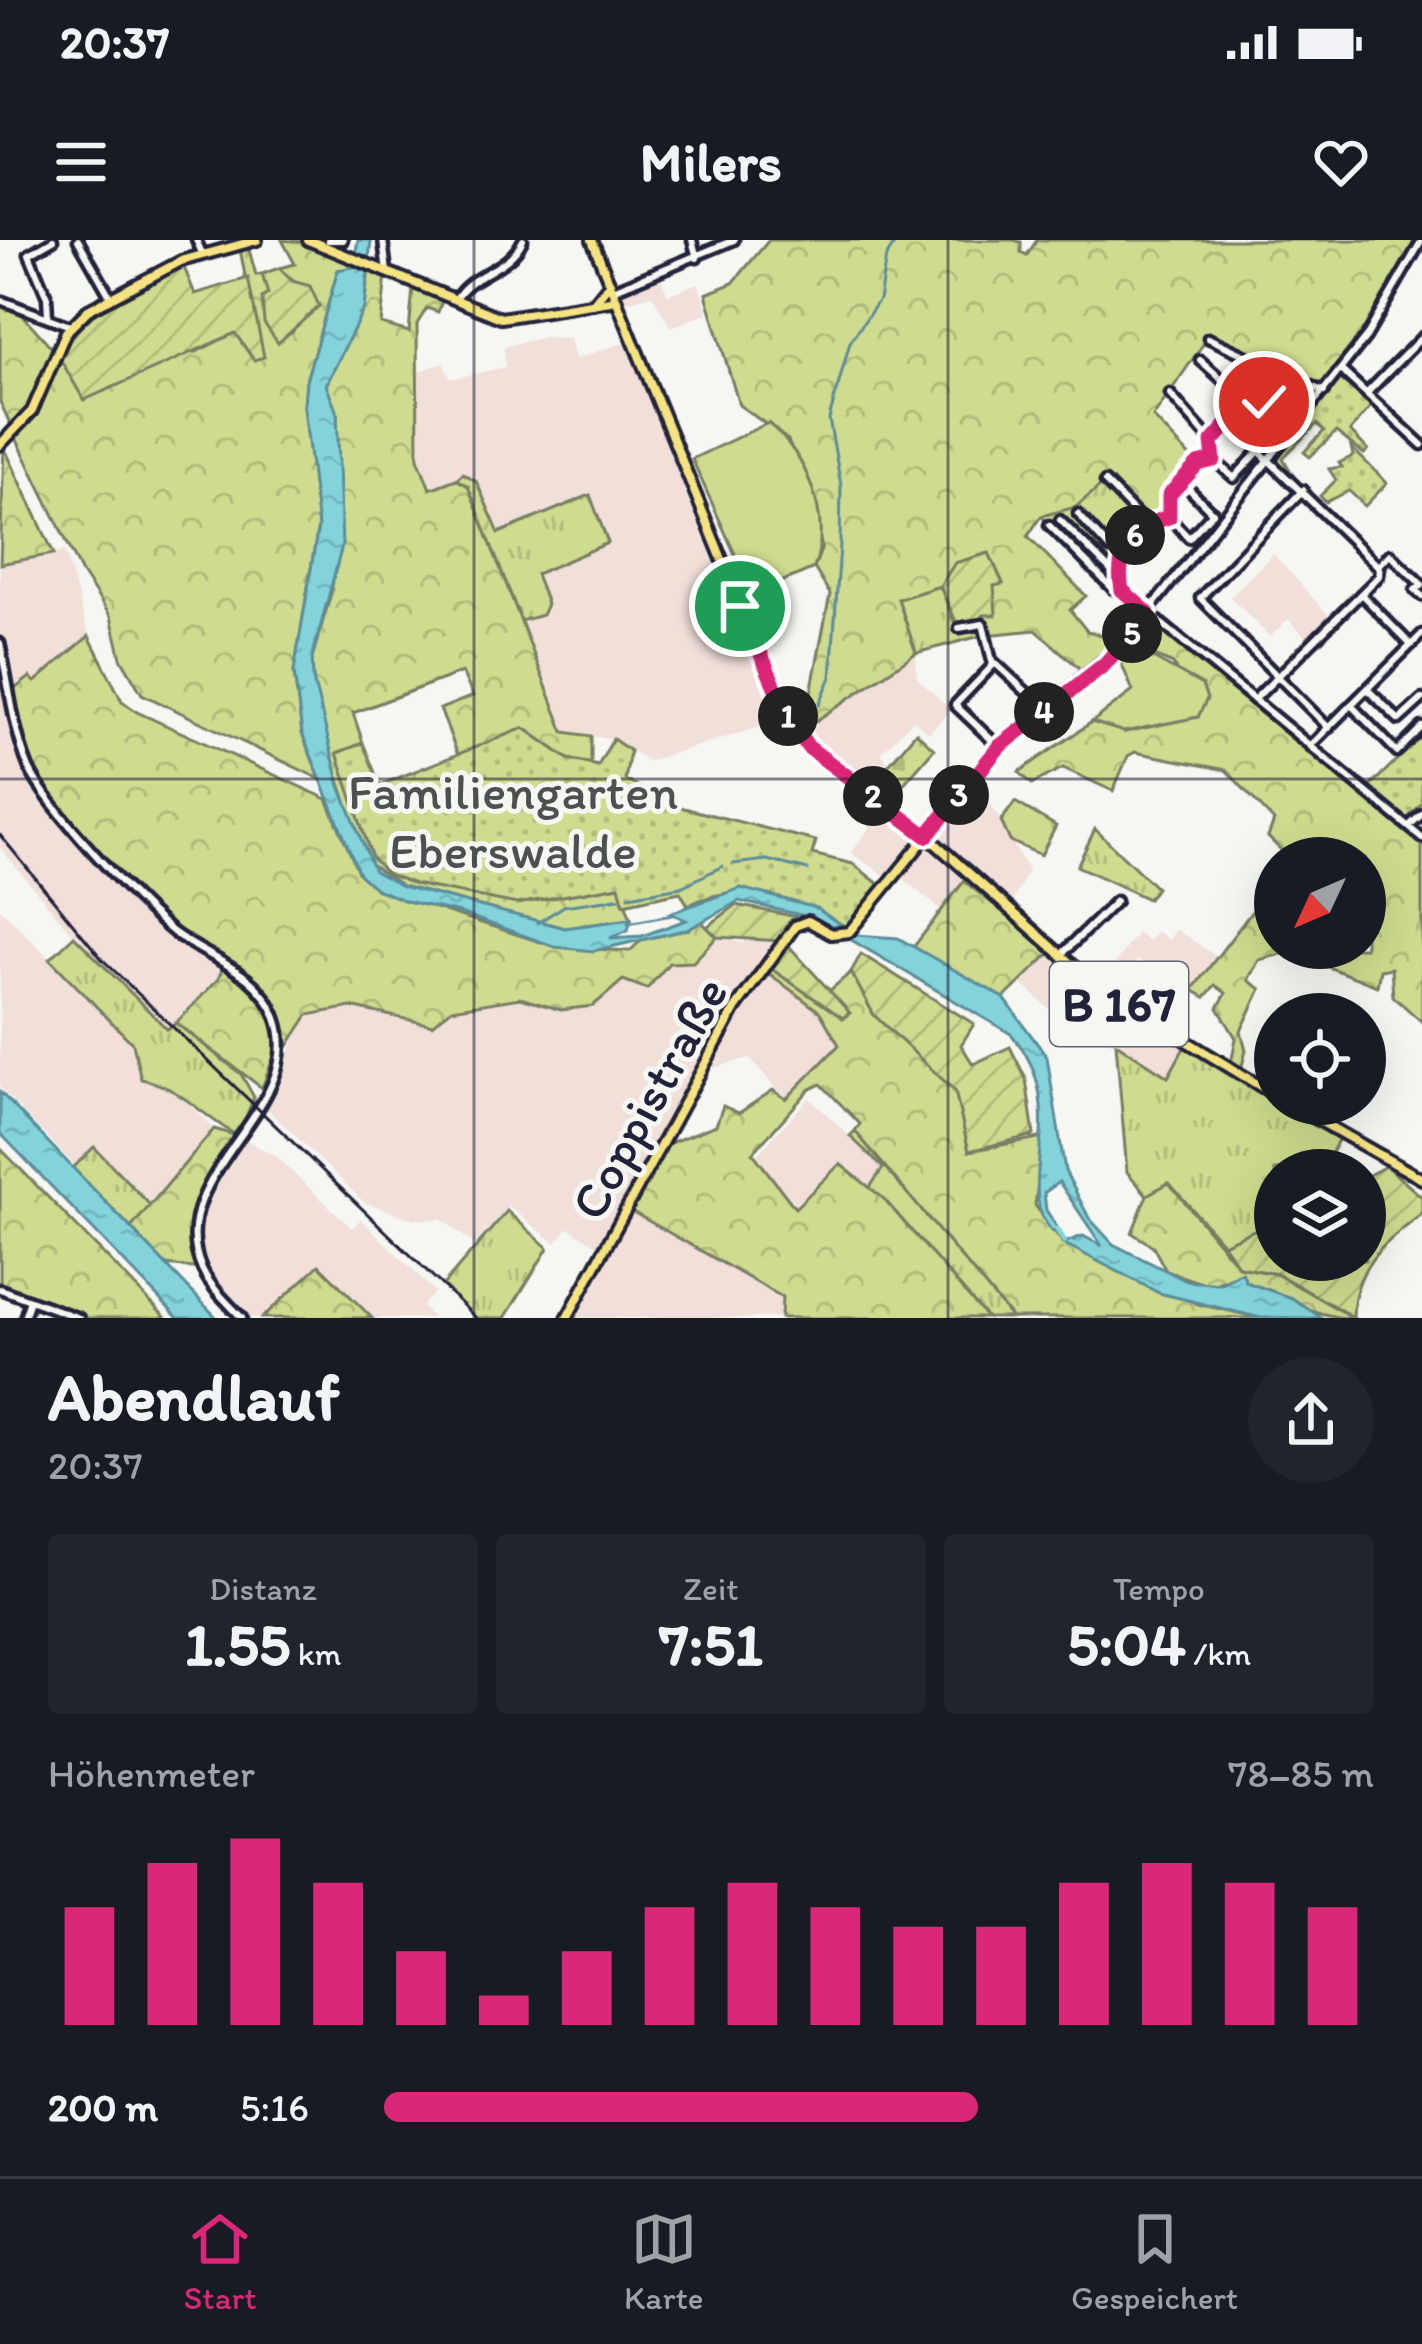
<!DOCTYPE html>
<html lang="de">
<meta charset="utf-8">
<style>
:root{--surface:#171b24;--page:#20242c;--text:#f1f3f6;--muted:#9ea1a6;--line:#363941;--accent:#db2777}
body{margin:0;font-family:Itim,sans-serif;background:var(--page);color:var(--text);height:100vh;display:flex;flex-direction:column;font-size:45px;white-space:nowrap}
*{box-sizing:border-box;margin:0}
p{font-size:39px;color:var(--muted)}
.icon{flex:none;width:66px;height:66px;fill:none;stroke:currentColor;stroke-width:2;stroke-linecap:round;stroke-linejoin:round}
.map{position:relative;height:1078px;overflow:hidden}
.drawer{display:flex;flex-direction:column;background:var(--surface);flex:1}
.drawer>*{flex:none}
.needle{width:78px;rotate:226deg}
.tools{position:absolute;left:1254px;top:597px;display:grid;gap:24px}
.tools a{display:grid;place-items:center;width:132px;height:132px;border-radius:50%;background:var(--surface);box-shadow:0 12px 48px #0002;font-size:60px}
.pin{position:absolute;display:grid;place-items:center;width:102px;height:102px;color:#fff;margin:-51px;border:6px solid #fff;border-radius:50%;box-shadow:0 3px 12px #0007}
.km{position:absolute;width:60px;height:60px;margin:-30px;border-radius:50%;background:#222;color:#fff;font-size:33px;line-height:60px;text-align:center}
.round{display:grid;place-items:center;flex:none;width:126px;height:126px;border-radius:63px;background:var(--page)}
.summary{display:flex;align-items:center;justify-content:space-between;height:204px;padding:0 48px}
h1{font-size:66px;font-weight:800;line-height:90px}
.stats{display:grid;grid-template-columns:repeat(3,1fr);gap:18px;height:204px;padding:12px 48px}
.stats div{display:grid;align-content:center;border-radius:12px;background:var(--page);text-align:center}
.stats b{font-size:60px;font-weight:800}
.stats small{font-size:33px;font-weight:400}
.stats p{font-size:33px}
.chart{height:336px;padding:24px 48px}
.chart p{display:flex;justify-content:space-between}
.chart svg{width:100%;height:216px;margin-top:12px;stroke:var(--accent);stroke-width:6}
ul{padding:0 48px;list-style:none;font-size:39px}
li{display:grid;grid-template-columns:192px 144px 1fr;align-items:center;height:90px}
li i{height:30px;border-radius:15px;background:var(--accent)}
.status{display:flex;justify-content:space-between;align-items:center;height:84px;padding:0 60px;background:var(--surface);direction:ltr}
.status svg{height:33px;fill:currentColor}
header{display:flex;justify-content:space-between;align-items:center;height:156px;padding:0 48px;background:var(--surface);font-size:54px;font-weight:800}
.menu{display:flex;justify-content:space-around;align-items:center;height:168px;border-top:3px solid var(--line);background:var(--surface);font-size:33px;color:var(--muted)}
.menu a{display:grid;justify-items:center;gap:6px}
.menu .selected{color:var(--accent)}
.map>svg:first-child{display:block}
.built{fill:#f1dfd9}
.grass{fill:url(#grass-tufts);stroke:#787e64;stroke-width:3}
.forest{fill:url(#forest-crowns);stroke:#787e64;stroke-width:3}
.cemetery{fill:url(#cemetery-stones);stroke:#787e64;stroke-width:3}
.park{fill:url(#park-dots);stroke:#787e64;stroke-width:3}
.garden{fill:url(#garden-furrows);stroke:#787e64;stroke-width:3}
.pitch{fill:#cfdb8e;stroke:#787e64;stroke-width:3}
.water{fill:url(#water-ripples);stroke:#5c8d9a;stroke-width:3}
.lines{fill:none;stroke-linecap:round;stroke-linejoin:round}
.stream{stroke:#5c8d9a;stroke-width:3}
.canal{stroke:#83d4da;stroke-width:6}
.minor-casing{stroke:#22223b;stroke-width:15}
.major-casing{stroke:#22223b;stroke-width:16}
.minor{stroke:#f6f6f2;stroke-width:6}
.major{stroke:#f5e382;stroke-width:8}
.rail{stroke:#22223b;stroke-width:3}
.route-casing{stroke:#fff;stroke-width:24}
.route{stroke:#db2777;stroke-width:15}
.grid{fill:none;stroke:#22223b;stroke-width:3;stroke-opacity:0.55}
.labels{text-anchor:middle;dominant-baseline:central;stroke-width:10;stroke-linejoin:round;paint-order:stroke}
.shield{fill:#f6f6f2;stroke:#626272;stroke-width:3}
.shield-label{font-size:48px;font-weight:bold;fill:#22223b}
.park-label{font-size:51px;fill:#4d5050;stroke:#f6f6f2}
.street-label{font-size:51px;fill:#22223b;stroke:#f6f6f2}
</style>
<div class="status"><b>20:37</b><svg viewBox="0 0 49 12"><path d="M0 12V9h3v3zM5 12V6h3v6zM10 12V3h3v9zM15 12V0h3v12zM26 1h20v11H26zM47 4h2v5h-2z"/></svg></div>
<header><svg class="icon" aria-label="menu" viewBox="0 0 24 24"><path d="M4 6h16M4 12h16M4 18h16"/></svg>Milers<svg class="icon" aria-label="heart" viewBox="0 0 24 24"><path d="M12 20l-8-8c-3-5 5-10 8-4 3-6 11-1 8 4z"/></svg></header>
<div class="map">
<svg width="1422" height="1078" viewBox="0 0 1422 1078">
<defs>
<pattern id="grass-tufts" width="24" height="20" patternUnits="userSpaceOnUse" patternTransform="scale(3)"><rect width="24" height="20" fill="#cfdb8e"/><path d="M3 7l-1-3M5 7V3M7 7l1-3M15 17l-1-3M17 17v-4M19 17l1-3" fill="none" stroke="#b1bc7b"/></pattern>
<pattern id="forest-crowns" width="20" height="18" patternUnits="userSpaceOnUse" patternTransform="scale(3)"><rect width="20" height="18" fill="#cfdb8e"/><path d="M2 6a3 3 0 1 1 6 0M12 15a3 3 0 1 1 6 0" fill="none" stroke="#b1bc7b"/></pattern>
<pattern id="cemetery-stones" width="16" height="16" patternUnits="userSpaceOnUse" patternTransform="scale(3)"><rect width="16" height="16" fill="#cfdb8e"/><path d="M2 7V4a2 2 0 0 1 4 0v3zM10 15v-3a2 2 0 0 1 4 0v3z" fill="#b1bc7b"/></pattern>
<pattern id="park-dots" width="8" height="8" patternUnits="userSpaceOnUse" patternTransform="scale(3)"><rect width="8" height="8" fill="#cfdb8e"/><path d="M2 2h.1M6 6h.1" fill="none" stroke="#b1bc7b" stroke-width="1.8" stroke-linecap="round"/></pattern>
<pattern id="garden-furrows" width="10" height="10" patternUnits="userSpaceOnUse" patternTransform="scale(3)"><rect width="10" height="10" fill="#cfdb8e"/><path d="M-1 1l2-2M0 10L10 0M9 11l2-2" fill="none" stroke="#b1bc7b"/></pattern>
<pattern id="water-ripples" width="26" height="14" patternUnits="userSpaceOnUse" patternTransform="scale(3)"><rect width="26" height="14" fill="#83d4da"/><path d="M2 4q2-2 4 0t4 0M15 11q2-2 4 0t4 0" fill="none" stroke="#71b6bc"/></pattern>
</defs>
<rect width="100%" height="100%" fill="#f6f6f2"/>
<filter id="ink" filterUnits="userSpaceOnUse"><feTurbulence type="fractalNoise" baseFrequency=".00833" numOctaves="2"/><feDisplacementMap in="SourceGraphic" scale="24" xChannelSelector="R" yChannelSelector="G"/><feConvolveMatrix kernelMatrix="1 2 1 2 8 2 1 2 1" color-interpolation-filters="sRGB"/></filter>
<g filter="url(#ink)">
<g class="built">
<polygon points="660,37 668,55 698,43 708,73 671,87 652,55 626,62 622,51"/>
<polygon points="545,97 570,99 575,119 626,102 777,482 648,521 613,499 564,493 468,247 456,239 430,249 418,218 417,132 443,123 451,139 505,127 504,106"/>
<polygon points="65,311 89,396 34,443 30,437 12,451 0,395 0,324"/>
<polygon points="1273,314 1329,376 1307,398 1288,379 1270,397 1230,357"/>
<polygon points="916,413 917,438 951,470 929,493 913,480 881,513 887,521 867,545 822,513 804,489"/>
<polygon points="0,428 23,508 45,555 168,688 224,725 218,739 168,789 74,696 0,608"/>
<polygon points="971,546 992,566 1028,631 1013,660 1005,660 939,598"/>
<polygon points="881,572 915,600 889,638 851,613"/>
<polygon points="929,608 964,641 942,671 901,637"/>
<polygon points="0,668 133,804 157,842 174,849 214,889 151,966 94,908 75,926 0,848"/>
<polygon points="1176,689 1217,717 1192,750 1137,720 1130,734 1115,723 1137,693 1149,701 1156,691 1169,700"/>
<polygon points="749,696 782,702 723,783 601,1007 568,988 556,1003 508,966 475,1005 442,979 413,979 364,962 262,864 308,775 351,767 432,785 452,769 520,758 561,770 623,740 647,749 669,722 693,722 717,697 743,703"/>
<polygon points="1052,711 1122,769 1185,806 1169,837 1116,803 1073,791 1020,742"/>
<polygon points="767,732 820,772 840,805 785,859 750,818 705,830"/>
<polygon points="809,858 884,928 868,950 795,969 756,916"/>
<polygon points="238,896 275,916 352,988 361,979 435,1052 422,1066 433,1078 372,1078 319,1025 262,1078 242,1078 207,1039 195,996 203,960"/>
<polygon points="631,971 782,1057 781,1078 572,1078"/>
</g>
<g class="grass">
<polygon points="463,233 476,241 499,293 590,255 608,303 536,334 547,364 542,375 521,381 468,247 456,239"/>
<polygon points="1105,242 1146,284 1123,310 1122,351 1113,349 1041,276 1076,266"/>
<polygon points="940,346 955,384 983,384 984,395 916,413 898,359"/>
<polygon points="1015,562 1056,586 1041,615 1010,601 1001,581"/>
<polygon points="1095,589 1156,648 1148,659 1077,626"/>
<path d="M74,696l93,93 9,-6 65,51 13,23 -16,39c-34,-18 -58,-50 -97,-57l-8,-35 -83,-85z"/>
<polygon points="1116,803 1168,837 1185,806 1339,898 1325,926 1332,930 1275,930 1275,997 1259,988 1223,1004 1169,943 1147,955 1127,932"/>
<polygon points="855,891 1012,1078 987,1078 883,958 868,950 883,928 850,896"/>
<polygon points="94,907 151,966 131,988 73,928"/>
<polygon points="507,971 548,1008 505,1078 476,1078 443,1045"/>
</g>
<g class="forest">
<polygon points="282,0 304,2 354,23 351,29 338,30 306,141 304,166 318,286 294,432 302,493 320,539 142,454 121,418 111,377 82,333 15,196 41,166 57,117 196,112 235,93 253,119 253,78 240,9 248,6 256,35 262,34 269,55 266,80 287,94 293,91 311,52 281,33 279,28 295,24"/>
<polygon points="769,0 1013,0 1021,2 1021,12 1027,15 1037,0 1418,0 1388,60 1322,149 1208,97 1153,177 1197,224 1167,254 1166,276 1146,284 1105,242 1076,267 1041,276 1028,296 1086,356 1070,370 1087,391 1119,400 1086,434 1036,390 984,395 983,375 994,346 1003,343 989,313 955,323 940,346 898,359 916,413 804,489 830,354 814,328 822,307 788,200 739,165 706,54 733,43"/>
<polygon points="369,29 386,35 381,84 409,92 413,48 442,61 438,72 427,68 417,84 418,218 430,249 456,239 468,246 564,492 591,496 591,524 568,519 524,488 458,515 440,469 473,456 462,432 353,473 363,503 337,514 517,664 619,646 631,679 565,688 402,646 366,621 321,487 313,439 312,418 332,350 338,218 337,174 326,145 364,68"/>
<polygon points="0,66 16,68 54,110 40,153 13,190 0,162"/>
<polygon points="4,207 54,314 0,324"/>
<polygon points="1158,387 1422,602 1422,782 1393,756 1391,728 1380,730 1377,746 1289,712 1259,720 1248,740 1261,749 1241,791 1246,810 1241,830 1231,824 1236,798 1218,768 1226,753 1215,745 1205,757 1192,750 1275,641 1275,708 1365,708 1365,618 1289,618 1268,597 1274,581 1226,530 1135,512 1128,516 1113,551 1063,528 1032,544 1019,532 1092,482 1125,492 1198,477 1173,424 1131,406"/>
<path d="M89,396l33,65 15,11 190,87 32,75 17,15 180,58 74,4 11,-11 48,-11 11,-9 17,17 -24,25 -24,1 -22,26 -24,-9 -30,26 -32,4 -41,-12 -68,11 -20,16 -81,-18 -43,8 -22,34 -11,4 -13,35 -86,-65 42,-44 6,-14c-61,-40 -166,-134 -196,-201 -9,-22 -11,-50 -16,-73l18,-14 5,5z"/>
<polygon points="964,641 1052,711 1004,758 912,709"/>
<polygon points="770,728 843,778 849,772 829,751 851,732 874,775 955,851 969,911 1044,897 1035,965 1063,1003 1198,1064 1261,1078 1012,1078 855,891 860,884 821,844 809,850 753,913 795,968 840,924 883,958 987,1078 781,1078 782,1057 631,971 667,904 716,885 723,866 739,873 773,850 786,859 839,805 820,772 767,732"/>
<path d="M214,889l24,7c-25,46 -48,79 -36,133l-36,-4 -35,-37z"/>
<polygon points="0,908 166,1078 88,1078 0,1047"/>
<path d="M1169,943l70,84 38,7 76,44c-42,0 -81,-27 -121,-41l-22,9 -44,-15 -13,-25 -21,-13 15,-38z"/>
<polygon points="319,1025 372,1078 262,1078"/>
</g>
<polygon class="cemetery" points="916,492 934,509 894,555 874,542"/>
<g class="park">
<polygon points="1339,138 1372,165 1350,191 1368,210 1364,214 1336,192 1310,217 1304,212 1324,191 1317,184 1283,218 1297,242 1277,224 1279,216"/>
<polygon points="1351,207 1387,243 1365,266 1349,251 1326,262 1320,256 1336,240 1329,229 1342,227 1339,223 1353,216"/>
<path d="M524,488l44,31 30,7 15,-27 17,12 -5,29 59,28 132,33 -4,13 41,10 31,24 -36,40c-49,-30 -106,-50 -160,-23l-8,-13 -56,12 -5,-18 -102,18 -103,-20 -26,-10 -16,-16 -35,-105 26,-10 17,42z"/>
<polygon points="1422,495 1422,563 1407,579 1369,547"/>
</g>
<g class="garden">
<path d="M183,25l12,29 53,-16 16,79 -10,3 -19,-27 -151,67 -25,-43c25,-49 76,-68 124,-92z"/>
<polygon points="279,28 292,41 310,46 319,66 278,103 264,83 262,58 268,54 262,34"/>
<polygon points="989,313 1003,344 994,346 996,375 983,375 983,384 959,388 940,346 955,323"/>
<polygon points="736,665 798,677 781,701 717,697 707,687"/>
<polygon points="788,705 850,773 843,778 770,728"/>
<polygon points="861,714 974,784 961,805 973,824 1010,807 1026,839 1034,895 969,911 955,851 874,775 851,732"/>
<path d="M1386,926l36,31v17c-38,30 -68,51 -69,103l-76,-43 -38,-7 -16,-23 36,-16 16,9v23h90v-83z"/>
</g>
<g class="pitch">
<path d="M768,183c40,33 64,96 46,145l-61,26 -61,-135z"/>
<polygon points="1133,407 1202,445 1207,459 1198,477 1124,492 1092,482 1133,451 1119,418"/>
</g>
<g class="water">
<path d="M358,0h13l-7,68 -38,77 11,28 5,133 -30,112 1,21 27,107 34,85 28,15 163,42 66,-9 -3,11 -18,8 32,-2 44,-16 -16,-7 71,-25 75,20 40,27 42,3 106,60 43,59 18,114 24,47 24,26 74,37 34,3 21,-12 4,10 46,16 30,20h-61l-102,-25 -96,-50 20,-7 19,10 -43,-64 -15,11 2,17 12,19 -5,3c-43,-41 23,-125 -42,-198l-197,-116 -75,-17 -50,28 -96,22 -37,-4 -96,-34 -54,-12 -30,-12 -17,-15 -57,-141 -8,-61 24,-145 -14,-121 2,-25 32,-111 15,-3z"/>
<polygon points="0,852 217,1078 178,1078 0,893"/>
</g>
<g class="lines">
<g class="stream">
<polyline points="819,465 831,437 840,305 841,245 829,179 850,102 879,60 886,17 897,0"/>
<polyline points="733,624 767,620 808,630"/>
<polyline points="629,656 681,647 723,626"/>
<polyline points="537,683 564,666 619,658"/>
<polyline points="628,683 672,675"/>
</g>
<polyline class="canal" points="1057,989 1064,1001"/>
<defs>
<g id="minor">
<polyline points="78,0 111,58"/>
<polyline points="196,0 203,15"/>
<polyline points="328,0 343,0"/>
<polyline points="383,0 387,32"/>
<polyline points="692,0 697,18"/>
<polyline points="613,50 734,0"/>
<path d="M456,59c15,-27 52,-27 67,-59"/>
<polyline points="0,60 70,86"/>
<polyline points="48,76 47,57 29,14 53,0"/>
<polyline points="1208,98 1324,152"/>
<polyline points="1200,120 1247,162 1264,162 1288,136"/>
<polyline points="1342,131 1422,205"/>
<polyline points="1368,152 1422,97"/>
<polyline points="1170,154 1212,202 1214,220 1234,238 1259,211 1380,328 1379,336 1254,460"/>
<polyline points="1212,202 1247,162"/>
<polyline points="1259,211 1276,194"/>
<polyline points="1105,242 1146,284 1169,277 1189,298 1213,272"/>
<polyline points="1190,250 1213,273"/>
<polyline points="1303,250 1200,358 1329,488"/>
<polyline points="1078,274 1110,309 1123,310"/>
<polyline points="1169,277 1169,255 1198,224 1213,221"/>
<polyline points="1060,280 1120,340 1122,351"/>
<polyline points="1049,285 1113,349 1122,351 1422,598"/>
<polyline points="1379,325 1390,314 1422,345"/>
<polyline points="1120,340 1123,310 1146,284"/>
<polyline points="1361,354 1411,405"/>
<polyline points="1422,356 1415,350 1422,345"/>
<polyline points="959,388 983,384 993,425"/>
<path d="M0,403c9,40 13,87 29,125 17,38 110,136 144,164 36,27 87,40 103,86 33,91 -116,158 -74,251 9,19 26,34 40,49"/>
<polyline points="1368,450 1399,480 1422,459"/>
<polyline points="1351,465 1397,512 1422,487"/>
<polyline points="1310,506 1422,394"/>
<polyline points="999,507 955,465 995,423 1046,470"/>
<polyline points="1409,586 1422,574"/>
<polyline points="927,596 999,507 1124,402 1366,97 1422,0"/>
<polyline points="1061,715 1116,661"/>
<polyline points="0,1049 79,1078"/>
<polyline points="24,1078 30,1060"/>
</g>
<g id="major">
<polyline points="308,0 501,78 617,60"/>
<polyline points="592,0 774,447 798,494 819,518 927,596 1096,746 1275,855"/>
<polyline points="593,64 610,43"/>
<polyline points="0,205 32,171 66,92 88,70 181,21 257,0"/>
<polyline points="1290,864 1422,939"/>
<polyline points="567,1078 735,769 795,686 808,681 831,694 849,692 927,596"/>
</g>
</defs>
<use href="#minor" class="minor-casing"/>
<use href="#major" class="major-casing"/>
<use href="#minor" class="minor"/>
<use href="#major" class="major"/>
<polyline class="rail" points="0,595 102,719 476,1078"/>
</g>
</g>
<g class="lines" filter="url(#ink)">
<defs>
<path id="route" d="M740,366l49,113 19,28 119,89 72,-89 106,-83 43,-51 -26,-23c-7,-37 11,-63 47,-73v-22l29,-31 16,-4 -2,-18 35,-40h17"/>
</defs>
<use href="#route" class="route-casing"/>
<use href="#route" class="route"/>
</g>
<path class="grid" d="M474,0v1078M948,0v1078M0,539h1422"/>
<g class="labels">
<rect class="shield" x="1050" y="722" width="138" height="84" rx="9"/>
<g class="shield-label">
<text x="1119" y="764">B 167</text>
</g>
<g class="park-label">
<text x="513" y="551">Familiengarten<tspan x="513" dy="59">Eberswalde</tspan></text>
</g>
<g class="street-label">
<text transform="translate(649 858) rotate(-61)">Coppistraße</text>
</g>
</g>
</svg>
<div class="tools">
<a><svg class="needle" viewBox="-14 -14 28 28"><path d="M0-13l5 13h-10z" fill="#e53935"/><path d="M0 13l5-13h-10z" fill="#9ea1a6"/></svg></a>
<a><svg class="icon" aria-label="locate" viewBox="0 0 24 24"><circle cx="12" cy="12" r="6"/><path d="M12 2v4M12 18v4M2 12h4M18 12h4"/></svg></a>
<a><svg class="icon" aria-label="layers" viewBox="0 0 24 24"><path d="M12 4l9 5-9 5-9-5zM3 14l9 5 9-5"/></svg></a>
</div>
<div class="pin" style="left:740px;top:366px;background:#1e9e55"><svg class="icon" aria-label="arrive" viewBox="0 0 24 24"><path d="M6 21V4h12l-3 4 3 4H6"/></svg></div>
<div class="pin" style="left:1264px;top:162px;background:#d93025"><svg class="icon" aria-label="check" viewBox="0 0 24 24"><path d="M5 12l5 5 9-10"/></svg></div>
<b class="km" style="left:788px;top:476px">1</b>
<b class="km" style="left:873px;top:556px">2</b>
<b class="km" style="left:959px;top:555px">3</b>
<b class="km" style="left:1044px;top:472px">4</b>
<b class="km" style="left:1132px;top:393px">5</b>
<b class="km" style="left:1135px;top:295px">6</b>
</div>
<section class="drawer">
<div class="summary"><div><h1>Abendlauf</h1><p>20:37</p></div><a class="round"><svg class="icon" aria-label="share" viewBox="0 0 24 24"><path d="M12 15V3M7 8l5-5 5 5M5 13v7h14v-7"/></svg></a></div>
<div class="stats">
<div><p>Distanz</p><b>1.55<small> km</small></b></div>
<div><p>Zeit</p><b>7:51</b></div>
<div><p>Tempo</p><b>5:04<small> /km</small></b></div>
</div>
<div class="chart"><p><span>Höhenmeter</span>78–85 m</p>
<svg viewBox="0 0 160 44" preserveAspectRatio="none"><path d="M5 44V20M15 44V11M25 44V6M35 44V15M45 44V29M55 44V38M65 44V29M75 44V20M85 44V15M95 44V20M105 44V24M115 44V24M125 44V15M135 44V11M145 44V15M155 44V20"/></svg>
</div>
<ul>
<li><b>200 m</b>5:16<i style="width:60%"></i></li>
</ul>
</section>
<nav class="menu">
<a class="selected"><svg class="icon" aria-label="home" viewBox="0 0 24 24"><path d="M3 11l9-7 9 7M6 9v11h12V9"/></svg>Start</a>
<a><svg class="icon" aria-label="map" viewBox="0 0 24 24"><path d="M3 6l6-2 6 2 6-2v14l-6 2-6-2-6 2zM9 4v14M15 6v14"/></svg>Karte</a>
<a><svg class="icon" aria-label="saved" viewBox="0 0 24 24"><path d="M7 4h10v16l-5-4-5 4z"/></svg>Gespeichert</a>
</nav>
